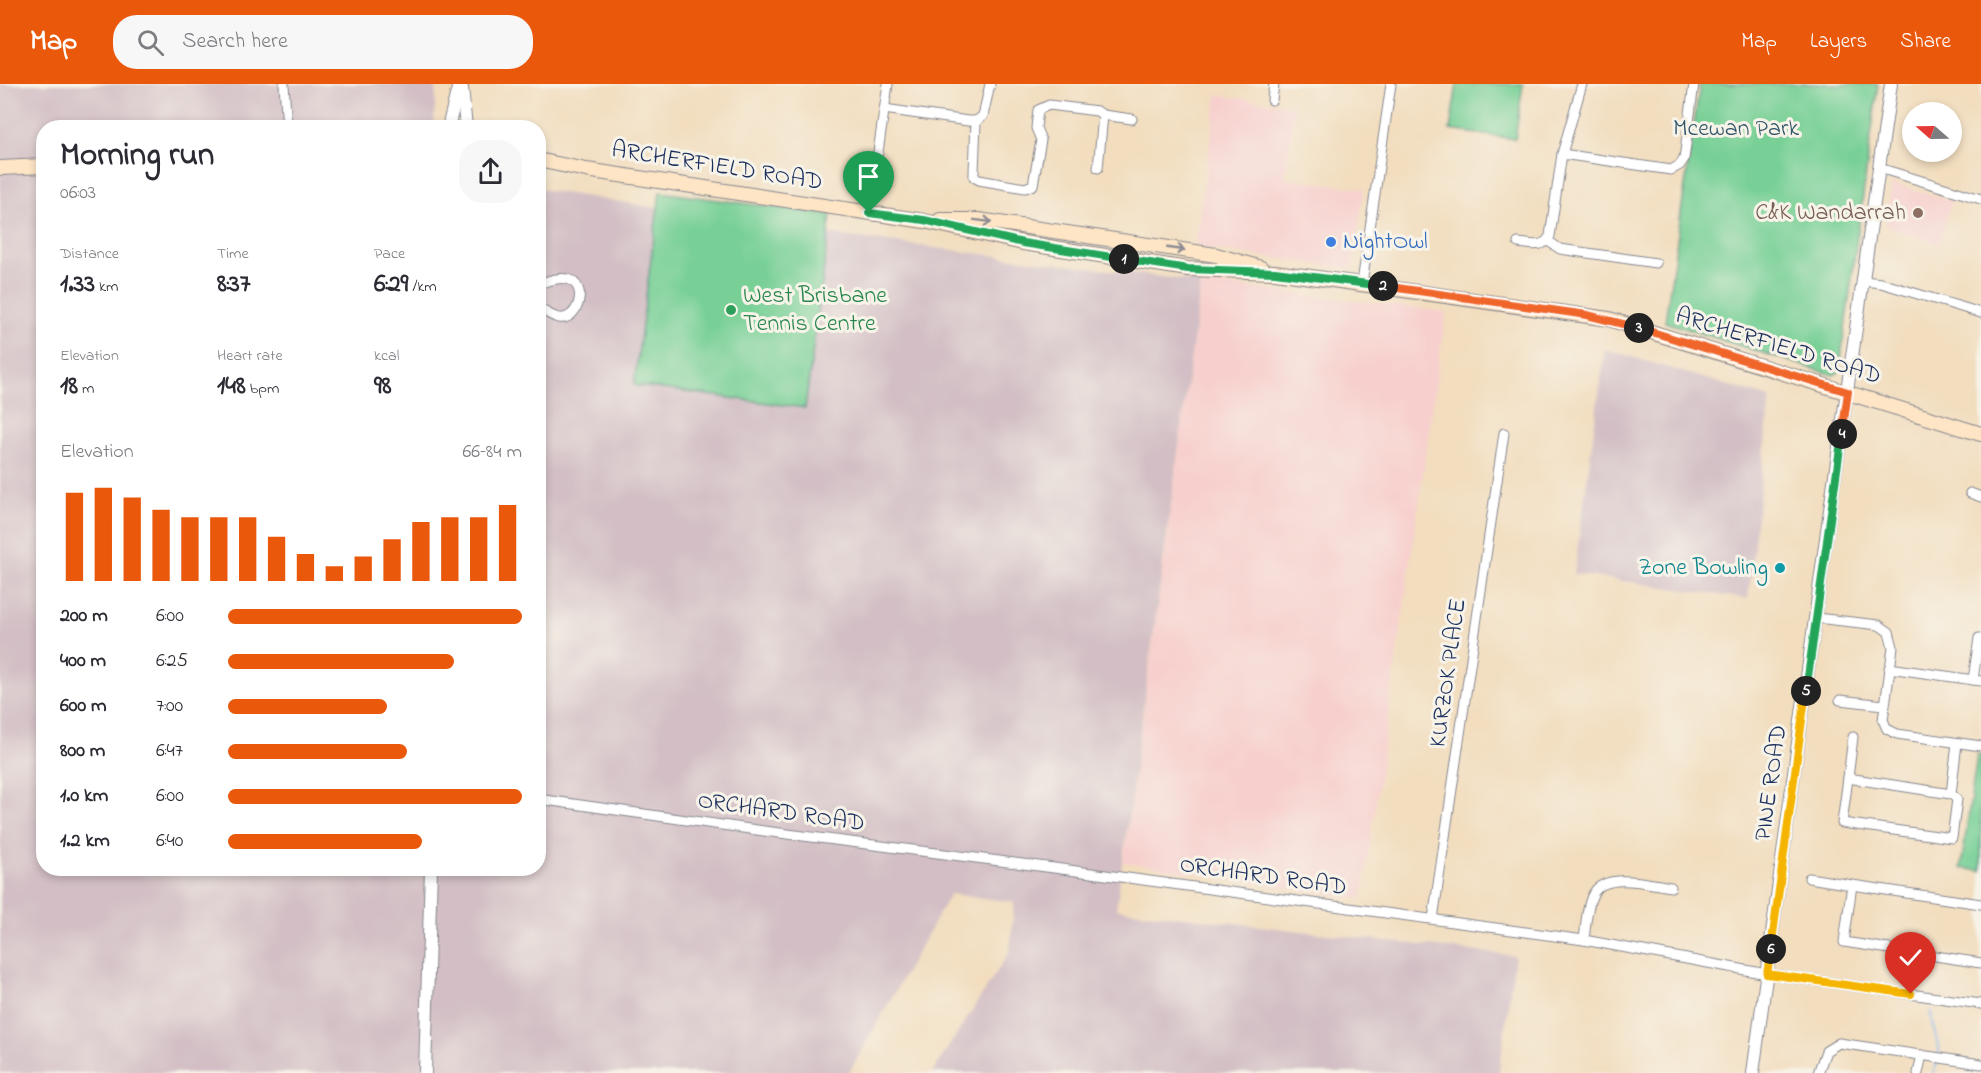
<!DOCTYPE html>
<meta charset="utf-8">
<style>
:root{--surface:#fff;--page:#f7f7f7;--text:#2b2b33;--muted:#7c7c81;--accent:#ea580c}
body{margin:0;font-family:"Indie Flower",sans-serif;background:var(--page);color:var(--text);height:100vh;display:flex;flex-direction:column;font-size:22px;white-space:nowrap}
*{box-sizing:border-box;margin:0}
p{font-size:20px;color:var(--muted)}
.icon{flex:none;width:33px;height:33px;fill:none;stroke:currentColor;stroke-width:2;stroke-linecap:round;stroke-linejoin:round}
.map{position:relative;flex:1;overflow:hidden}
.drawer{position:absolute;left:36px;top:36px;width:510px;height:756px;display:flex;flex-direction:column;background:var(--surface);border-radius:24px;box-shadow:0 3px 9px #0003}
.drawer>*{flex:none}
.needle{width:39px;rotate:290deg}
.tools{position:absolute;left:1902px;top:18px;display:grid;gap:12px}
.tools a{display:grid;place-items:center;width:60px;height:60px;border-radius:50%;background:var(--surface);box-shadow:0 3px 9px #0003;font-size:30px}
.pin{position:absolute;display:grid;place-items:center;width:51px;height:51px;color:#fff;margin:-62px -26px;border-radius:50% 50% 50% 0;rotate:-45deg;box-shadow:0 0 6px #0007}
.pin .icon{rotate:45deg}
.km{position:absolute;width:30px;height:30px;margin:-15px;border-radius:50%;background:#222;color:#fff;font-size:16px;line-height:30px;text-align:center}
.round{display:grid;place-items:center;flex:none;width:63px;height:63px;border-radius:24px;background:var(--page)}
.headline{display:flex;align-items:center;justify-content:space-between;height:102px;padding:0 24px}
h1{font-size:33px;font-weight:800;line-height:45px}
.figures{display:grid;grid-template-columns:repeat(3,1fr);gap:9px;height:102px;padding:6px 24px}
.figures div{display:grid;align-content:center}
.figures b{font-size:26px;font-weight:800}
.figures small{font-size:16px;font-weight:400}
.figures p{font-size:16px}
.chart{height:168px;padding:12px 24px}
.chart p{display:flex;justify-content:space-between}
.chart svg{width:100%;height:108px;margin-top:6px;stroke:var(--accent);stroke-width:6}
ul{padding:0 24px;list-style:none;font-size:20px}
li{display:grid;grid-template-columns:96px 72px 1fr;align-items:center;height:45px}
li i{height:15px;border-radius:8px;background:var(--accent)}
header{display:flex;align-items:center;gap:36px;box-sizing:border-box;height:84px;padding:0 30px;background:var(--accent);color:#fff}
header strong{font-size:28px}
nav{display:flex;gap:33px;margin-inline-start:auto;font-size:21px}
.search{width:420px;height:54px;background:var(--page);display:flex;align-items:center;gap:15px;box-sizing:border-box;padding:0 21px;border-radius:24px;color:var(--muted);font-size:22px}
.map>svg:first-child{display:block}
.built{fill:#f7d0ce}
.industrial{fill:#d2bec4}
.green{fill:#78d096;stroke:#4a807a;stroke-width:1.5}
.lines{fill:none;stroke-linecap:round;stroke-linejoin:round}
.stream{stroke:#81b5ef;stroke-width:2}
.minor-casing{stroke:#86868e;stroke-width:11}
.tertiary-casing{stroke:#86868e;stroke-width:14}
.secondary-casing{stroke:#86868e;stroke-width:16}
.minor{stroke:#fff;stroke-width:9}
.tertiary{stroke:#fff;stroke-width:12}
.secondary{stroke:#fde5c5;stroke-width:14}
.oneway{stroke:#8c8a92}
.split-1-casing{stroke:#fff;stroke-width:12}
.split-2-casing{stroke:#fff;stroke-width:12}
.split-3-casing{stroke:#fff;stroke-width:12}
.split-4-casing{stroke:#fff;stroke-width:12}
.split-5-casing{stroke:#fff;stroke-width:12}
.split-6-casing{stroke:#fff;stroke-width:12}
.split-7-casing{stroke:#fff;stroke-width:12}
.split-1{stroke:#22a559;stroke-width:8}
.split-2{stroke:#22a559;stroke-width:8}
.split-3{stroke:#f0652b;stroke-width:8}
.split-4{stroke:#f0652b;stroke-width:8}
.split-5{stroke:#22a559;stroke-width:8}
.split-6{stroke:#f5b400;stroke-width:8}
.split-7{stroke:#f5b400;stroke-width:8}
.education-dot{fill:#8d6e63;stroke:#f7f3e8;stroke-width:2}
.shop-dot{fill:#3f7fe0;stroke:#f7f3e8;stroke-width:2}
.leisure-dot{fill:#2e9e5b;stroke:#f7f3e8;stroke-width:2}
.culture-dot{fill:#0f9aa8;stroke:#f7f3e8;stroke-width:2}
.labels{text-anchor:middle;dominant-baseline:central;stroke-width:6;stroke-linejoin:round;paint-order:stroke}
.park-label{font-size:24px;fill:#32576c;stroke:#f7f3e8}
.street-label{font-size:24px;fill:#1b2f5e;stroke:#f7f3e8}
.education-label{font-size:24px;fill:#785e54;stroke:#f7f3e8;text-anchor:end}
.shop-label{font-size:24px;fill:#366cbe;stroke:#f7f3e8;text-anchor:start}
.leisure-label{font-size:24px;fill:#27864d;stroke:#f7f3e8;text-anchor:start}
.culture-label{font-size:24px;fill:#0d838f;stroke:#f7f3e8;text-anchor:end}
</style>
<header>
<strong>Map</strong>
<div class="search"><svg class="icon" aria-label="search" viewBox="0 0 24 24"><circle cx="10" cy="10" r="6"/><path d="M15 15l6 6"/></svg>Search here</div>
<nav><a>Map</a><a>Layers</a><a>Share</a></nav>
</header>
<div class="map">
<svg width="1981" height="989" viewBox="0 0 1981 989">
<rect width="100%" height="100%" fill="#f7f3e8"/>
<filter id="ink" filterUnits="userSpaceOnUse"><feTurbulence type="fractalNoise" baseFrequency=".0167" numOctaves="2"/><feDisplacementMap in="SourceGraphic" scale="12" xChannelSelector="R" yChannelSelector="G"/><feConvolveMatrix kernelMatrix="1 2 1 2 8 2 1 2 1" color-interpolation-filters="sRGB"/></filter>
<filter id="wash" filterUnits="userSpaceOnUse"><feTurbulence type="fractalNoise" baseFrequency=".008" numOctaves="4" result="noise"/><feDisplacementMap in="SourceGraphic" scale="24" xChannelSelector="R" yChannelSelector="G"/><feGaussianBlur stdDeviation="1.35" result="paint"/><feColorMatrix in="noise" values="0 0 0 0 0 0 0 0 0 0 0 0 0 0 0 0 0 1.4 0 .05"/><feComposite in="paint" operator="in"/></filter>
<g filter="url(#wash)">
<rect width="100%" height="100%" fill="#f2ddbe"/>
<g class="built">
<polygon points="1217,11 1295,22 1285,94 1364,105 1352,185 1195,163"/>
<polygon points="1892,99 1952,117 1939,160 1885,142"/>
<polygon points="1201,198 1446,228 1362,815 1123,778"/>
</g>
<g class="industrial">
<polygon points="0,0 436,0 434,43 44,44 44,784 538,784 539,105 658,124 634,301 805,324 828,150 1201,198 1116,825 1515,872 1499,989 932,989 1010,867 1014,818 950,810 849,989 0,989"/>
<polygon points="1605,265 1770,314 1748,515 1574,490"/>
</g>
<g class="green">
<polygon points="1457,0 1523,0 1515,55 1450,46"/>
<polygon points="1700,0 1878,0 1839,288 1833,291 1665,238"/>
<polygon points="660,108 831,131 805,324 634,301"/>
<polygon points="1977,671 1981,672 1981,787 1961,784"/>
</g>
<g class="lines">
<g class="stream">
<path d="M1931,928c0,18 8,25 8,43"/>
<polyline points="1933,989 1938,977"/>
</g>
</g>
</g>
<g filter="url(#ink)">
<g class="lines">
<defs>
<g id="minor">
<polyline points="284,0 287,44"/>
<polyline points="1272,16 1274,0"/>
<polyline points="884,25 968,37 976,37 983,32 990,0"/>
<polyline points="1103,31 1132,35"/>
<polyline points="976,37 974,88 974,93 979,96 1025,104 1033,101 1041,56 1036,44 1038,26 1049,21 1097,27 1103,31 1098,84"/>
<polyline points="1562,70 1671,86 1680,81 1684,75 1694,0"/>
<polyline points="1879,84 1981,115"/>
<polyline points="869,129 888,0"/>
<polyline points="1548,157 1560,165 1656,179"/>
<path d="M1518,159c12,1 26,6 32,-7l12,-82 20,-70"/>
<polyline points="1863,197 1881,199 1981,229"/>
<polyline points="1362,199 1391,0"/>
<path d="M538,200c10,-3 19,-7 29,-5 22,5 12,42 -8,39 -7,-1 -15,-7 -21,-11"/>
<polyline points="1970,409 1981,413"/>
<polyline points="1816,534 1879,541 1889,548 1893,563 1883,636 1887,645 1897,650 1981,662"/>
<polyline points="1889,584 1981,597"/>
<polyline points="1973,596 1979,554"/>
<polyline points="1840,616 1884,621"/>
<polyline points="1848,694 1853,653"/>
<polyline points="1951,710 1957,715 1952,754 1842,739 1848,694 1951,710 1957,659"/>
<polyline points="538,715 764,747 1054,784 1584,856 1767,890 1981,920"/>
<polyline points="1809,794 1852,801"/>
<polyline points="1981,820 1852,801 1844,858 1981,879"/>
<polyline points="1433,835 1504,349"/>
<path d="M1584,856c2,-15 2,-32 9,-46 12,-23 57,-10 78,-7"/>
<polyline points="1818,989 1826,967 1839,959 1981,980"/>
<polyline points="1918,989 1922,971"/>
</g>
<g id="tertiary">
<polyline points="462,4 466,44"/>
<polyline points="448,44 459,0"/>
<polyline points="425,989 431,784"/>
<polyline points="1753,989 1827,447 1891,0"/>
</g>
<g id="secondary">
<polyline points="538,76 586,86 924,137 1023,159 1188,185 1275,188 1609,235 1981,350"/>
<polyline points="0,84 44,82"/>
<polyline points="940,136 979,136 1216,171 1261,184"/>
</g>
</defs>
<use href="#minor" class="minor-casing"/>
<use href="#tertiary" class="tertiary-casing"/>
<use href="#secondary" class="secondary-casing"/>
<use href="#minor" class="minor"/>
<use href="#tertiary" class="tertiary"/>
<use href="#secondary" class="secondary"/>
</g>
<defs><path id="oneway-shaft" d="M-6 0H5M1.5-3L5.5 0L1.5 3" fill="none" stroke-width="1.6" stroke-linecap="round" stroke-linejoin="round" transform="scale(1.5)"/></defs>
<g class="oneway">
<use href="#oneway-shaft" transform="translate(983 137) rotate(7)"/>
<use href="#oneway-shaft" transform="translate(1176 165) rotate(8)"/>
</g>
</g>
<g class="lines" filter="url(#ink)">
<defs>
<polyline id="split-1" points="869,129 924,136 1023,159 1124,175"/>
<polyline id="split-2" points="1124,175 1188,185 1275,188 1383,202"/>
<polyline id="split-3" points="1383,202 1587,231 1639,244"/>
<polyline id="split-4" points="1639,244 1848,308 1842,350"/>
<polyline id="split-5" points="1806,607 1842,350"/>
<polyline id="split-6" points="1771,865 1806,607"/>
<polyline id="split-7" points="1771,865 1767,890 1911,910"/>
</defs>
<use href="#split-1" class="split-1-casing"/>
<use href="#split-2" class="split-2-casing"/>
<use href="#split-3" class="split-3-casing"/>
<use href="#split-4" class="split-4-casing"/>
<use href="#split-5" class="split-5-casing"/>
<use href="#split-6" class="split-6-casing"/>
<use href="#split-7" class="split-7-casing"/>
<use href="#split-1" class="split-1"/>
<use href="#split-2" class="split-2"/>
<use href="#split-3" class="split-3"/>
<use href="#split-4" class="split-4"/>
<use href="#split-5" class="split-5"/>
<use href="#split-6" class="split-6"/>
<use href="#split-7" class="split-7"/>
</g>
<circle class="education-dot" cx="1918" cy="129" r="6"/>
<circle class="shop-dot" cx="1331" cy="158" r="6"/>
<circle class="leisure-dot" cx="731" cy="226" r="6"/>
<circle class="culture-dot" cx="1780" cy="484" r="6"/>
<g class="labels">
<g class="park-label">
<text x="1736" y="45">Mcewan Park</text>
</g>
<g class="street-label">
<text transform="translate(717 83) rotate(9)">ARCHERFIELD ROAD</text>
<text transform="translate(1778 263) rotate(17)">ARCHERFIELD ROAD</text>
<text transform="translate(1449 589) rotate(-82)">KURZOK PLACE</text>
<text transform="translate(1772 699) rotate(-82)">PINE ROAD</text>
<text transform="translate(781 729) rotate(8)">ORCHARD ROAD</text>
<text transform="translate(1263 793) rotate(8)">ORCHARD ROAD</text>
</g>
<g class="education-label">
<text x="1906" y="129">C&amp;K Wandarrah</text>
</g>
<g class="shop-label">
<text x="1343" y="158">NightOwl</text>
</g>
<g class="leisure-label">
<text x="743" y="212">West Brisbane<tspan x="743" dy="28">Tennis Centre</tspan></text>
</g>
<g class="culture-label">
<text x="1768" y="484">Zone Bowling</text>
</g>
</g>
</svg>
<div class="tools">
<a><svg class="needle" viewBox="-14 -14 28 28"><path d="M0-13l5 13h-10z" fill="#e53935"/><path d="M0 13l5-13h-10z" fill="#7c7c81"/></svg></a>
</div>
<div class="pin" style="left:869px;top:129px;background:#1e9e55"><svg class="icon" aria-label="arrive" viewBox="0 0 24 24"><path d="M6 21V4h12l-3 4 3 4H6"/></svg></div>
<div class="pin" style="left:1911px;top:910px;background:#d93025"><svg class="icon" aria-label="check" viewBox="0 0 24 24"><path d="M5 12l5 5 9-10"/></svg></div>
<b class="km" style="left:1124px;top:175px">1</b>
<b class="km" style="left:1383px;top:202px">2</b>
<b class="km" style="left:1639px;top:244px">3</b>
<b class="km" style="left:1842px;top:350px">4</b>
<b class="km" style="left:1806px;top:607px">5</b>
<b class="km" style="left:1771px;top:865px">6</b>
<section class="drawer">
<div class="headline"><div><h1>Morning run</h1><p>06:03</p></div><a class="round"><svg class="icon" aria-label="share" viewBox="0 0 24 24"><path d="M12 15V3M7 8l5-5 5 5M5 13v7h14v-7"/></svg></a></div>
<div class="figures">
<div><p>Distance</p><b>1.33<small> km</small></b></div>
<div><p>Time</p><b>8:37</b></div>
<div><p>Pace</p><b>6:29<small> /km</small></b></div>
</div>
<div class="figures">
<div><p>Elevation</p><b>18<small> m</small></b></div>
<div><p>Heart rate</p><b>148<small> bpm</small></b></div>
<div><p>kcal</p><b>98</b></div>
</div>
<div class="chart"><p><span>Elevation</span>66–84 m</p>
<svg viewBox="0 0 160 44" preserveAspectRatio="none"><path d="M5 44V8M15 44V6M25 44V10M35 44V15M45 44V18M55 44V18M65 44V18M75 44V26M85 44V33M95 44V38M105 44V34M115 44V27M125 44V20M135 44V18M145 44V18M155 44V13"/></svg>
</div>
<ul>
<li><b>200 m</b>6:00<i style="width:100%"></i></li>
<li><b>400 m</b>6:25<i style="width:77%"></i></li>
<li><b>600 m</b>7:00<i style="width:54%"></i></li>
<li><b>800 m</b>6:47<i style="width:61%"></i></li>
<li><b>1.0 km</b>6:00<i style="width:100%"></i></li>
<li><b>1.2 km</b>6:40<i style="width:66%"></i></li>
</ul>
</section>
</div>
